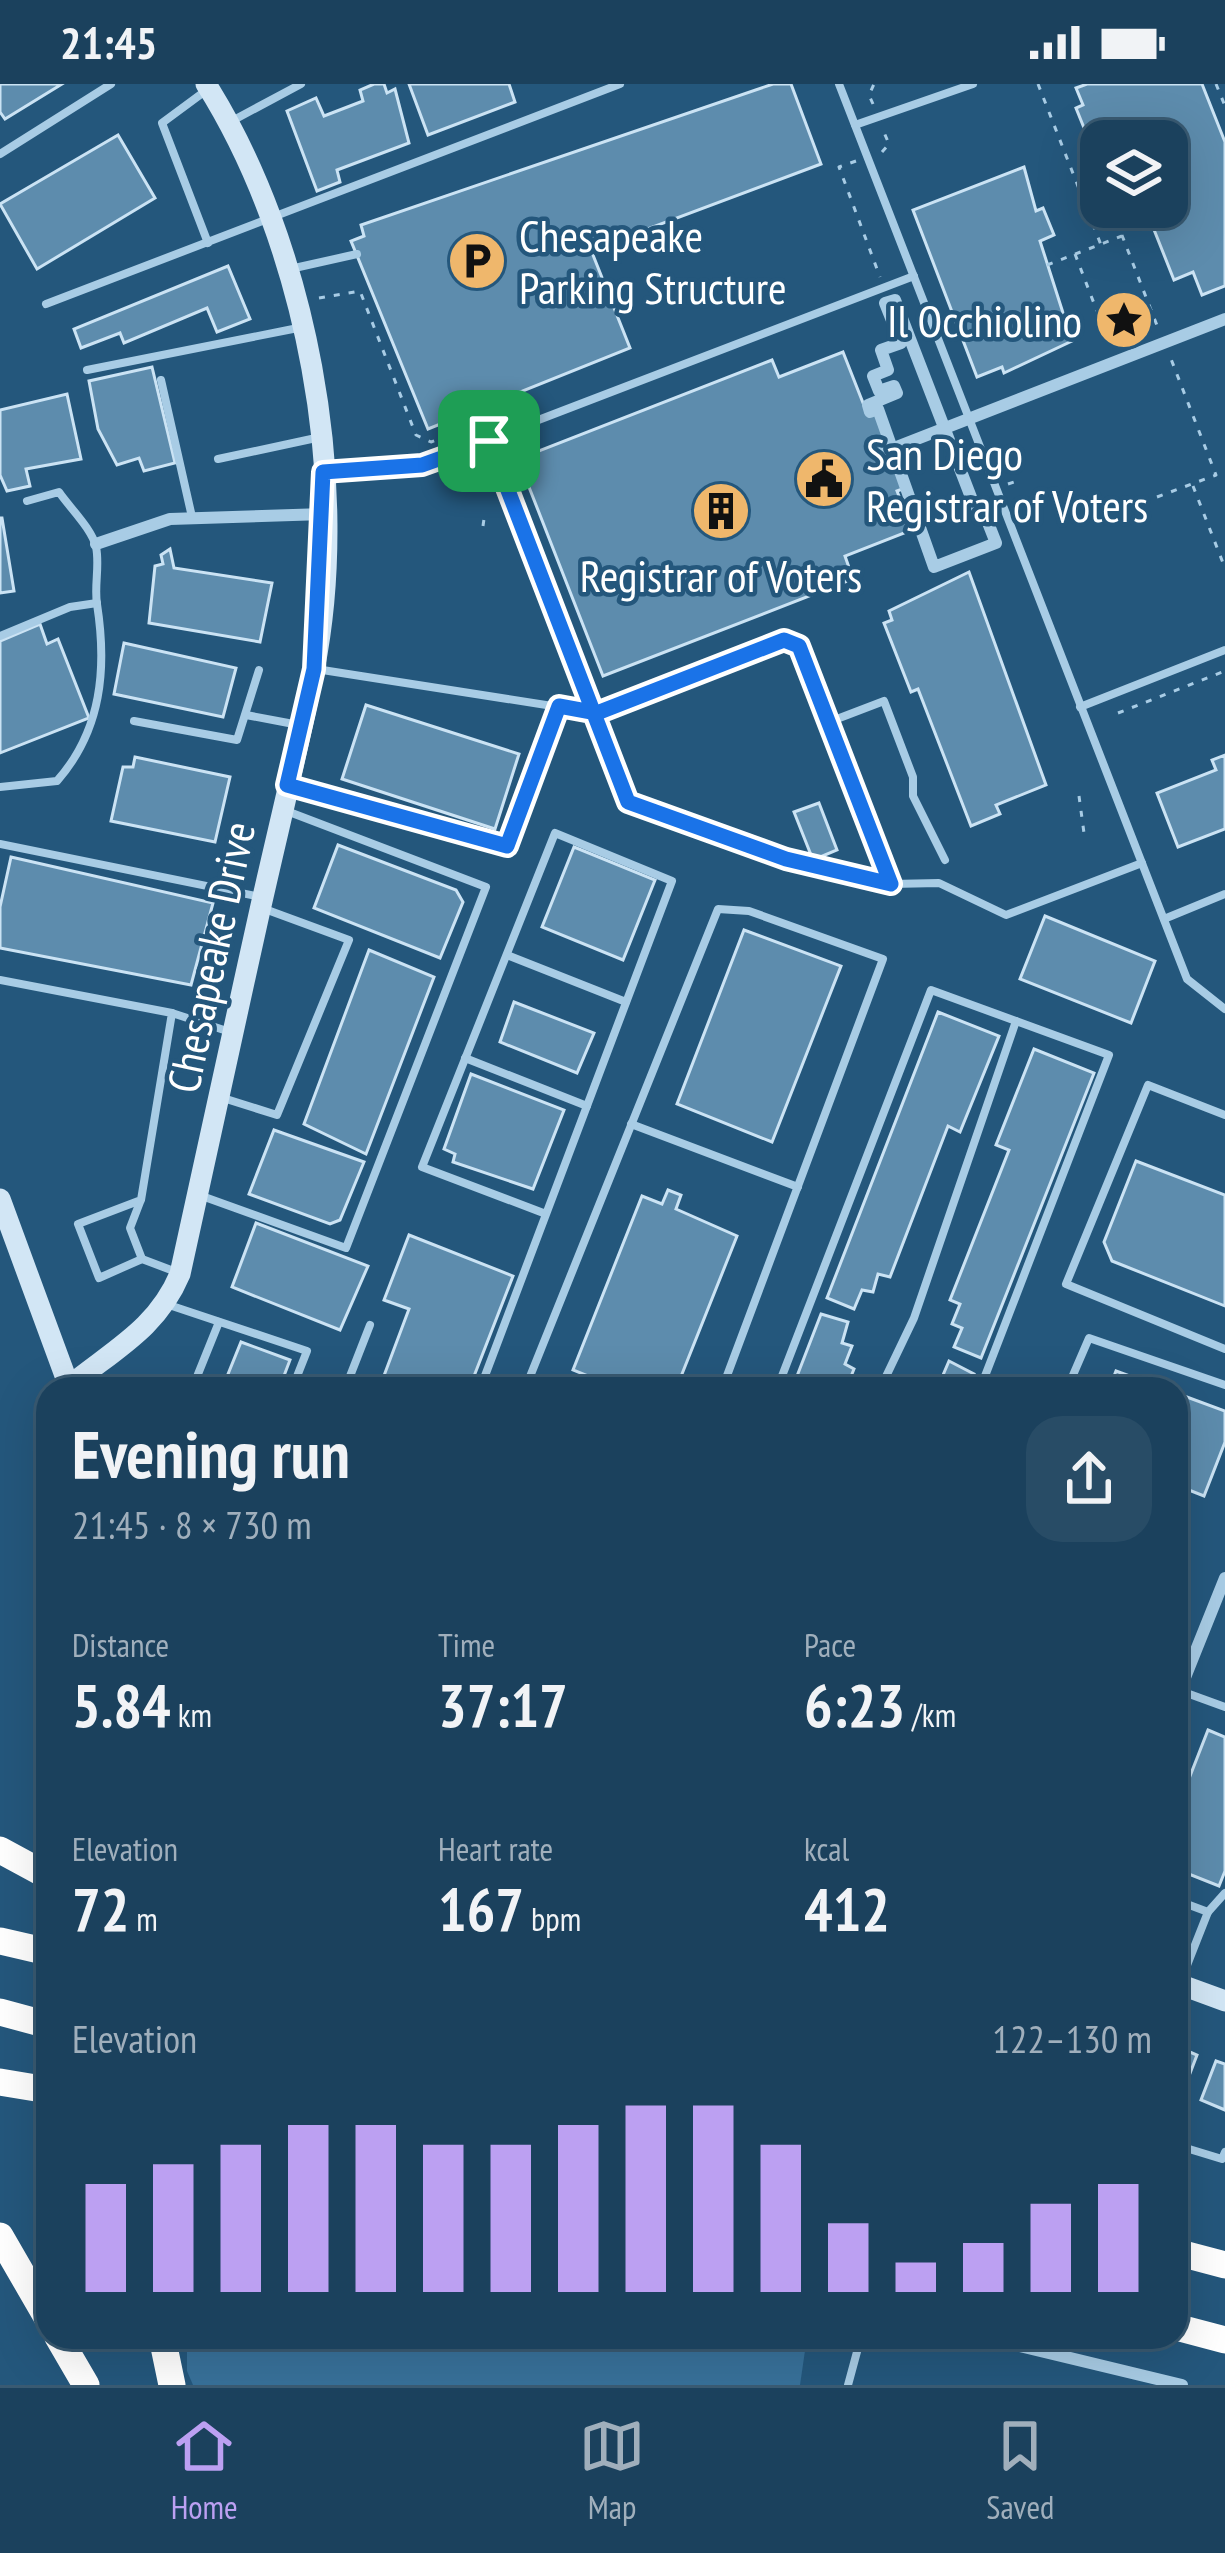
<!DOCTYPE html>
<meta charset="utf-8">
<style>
:root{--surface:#1b415d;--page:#284c66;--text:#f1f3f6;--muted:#a0afbc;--line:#395a72;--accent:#bca0f2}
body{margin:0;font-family:"PT Sans Narrow",sans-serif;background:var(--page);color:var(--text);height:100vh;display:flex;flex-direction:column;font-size:45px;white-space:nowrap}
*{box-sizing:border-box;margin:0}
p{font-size:39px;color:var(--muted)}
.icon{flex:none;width:66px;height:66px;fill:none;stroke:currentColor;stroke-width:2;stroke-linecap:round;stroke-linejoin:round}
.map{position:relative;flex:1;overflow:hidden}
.sheet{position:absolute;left:36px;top:1293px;width:1152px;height:972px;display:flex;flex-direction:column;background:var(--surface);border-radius:36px;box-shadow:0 12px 48px #0002,0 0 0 3px var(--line)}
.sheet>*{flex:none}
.buttons{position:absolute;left:1080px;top:36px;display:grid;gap:24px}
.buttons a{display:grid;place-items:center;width:108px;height:108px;border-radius:24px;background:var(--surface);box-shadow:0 12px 48px #0002,0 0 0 3px var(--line);font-size:60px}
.pin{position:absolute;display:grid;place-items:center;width:102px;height:102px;color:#fff;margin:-51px;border-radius:24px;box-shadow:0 6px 18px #0006}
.round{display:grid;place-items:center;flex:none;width:126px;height:126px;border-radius:36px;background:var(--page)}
.headline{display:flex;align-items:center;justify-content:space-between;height:204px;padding:0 36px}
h1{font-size:66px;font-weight:700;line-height:90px}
.metrics{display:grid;grid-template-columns:repeat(3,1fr);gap:18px;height:204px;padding:12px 36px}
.metrics div{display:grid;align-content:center}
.metrics b{font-size:60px;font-weight:700}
.metrics small{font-size:33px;font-weight:400}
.metrics p{font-size:33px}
.chart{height:336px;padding:24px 36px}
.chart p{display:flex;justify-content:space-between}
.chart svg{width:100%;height:216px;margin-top:12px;stroke:var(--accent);stroke-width:6}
.status{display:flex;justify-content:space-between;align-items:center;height:84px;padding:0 60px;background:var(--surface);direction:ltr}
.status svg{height:33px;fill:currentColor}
.dock{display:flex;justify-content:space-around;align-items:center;height:168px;border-top:3px solid var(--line);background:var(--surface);font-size:33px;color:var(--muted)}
.dock a{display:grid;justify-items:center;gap:6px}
.dock .current{color:var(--accent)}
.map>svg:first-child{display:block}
.green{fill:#38719a}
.building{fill:#5d8cad;stroke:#cbe3f4;stroke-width:3}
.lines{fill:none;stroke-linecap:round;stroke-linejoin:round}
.path{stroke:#a8cce5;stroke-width:3;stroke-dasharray:6 9;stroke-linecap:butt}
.lane{stroke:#a8cce5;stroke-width:8}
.street{stroke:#a8cce5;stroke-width:12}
.secondary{stroke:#d2e6f5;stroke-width:21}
.highway{stroke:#fff;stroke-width:27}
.route-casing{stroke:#fff;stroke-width:24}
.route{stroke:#1a73e8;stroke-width:15}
.labels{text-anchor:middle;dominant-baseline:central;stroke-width:9;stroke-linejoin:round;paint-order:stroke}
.poi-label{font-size:45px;fill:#fff;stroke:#24577c;text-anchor:start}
.street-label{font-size:45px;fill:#fff;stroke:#24577c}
</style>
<div class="status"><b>21:45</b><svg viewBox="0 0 49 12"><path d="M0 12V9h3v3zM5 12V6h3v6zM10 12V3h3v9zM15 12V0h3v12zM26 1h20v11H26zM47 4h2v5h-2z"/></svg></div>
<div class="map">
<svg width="1225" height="2301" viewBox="0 0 1225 2301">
<rect width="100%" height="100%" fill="#24577c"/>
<polygon class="green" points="187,2253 807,2253 800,2301 193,2301 187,2287"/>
<g class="building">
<polygon points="0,0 62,0 5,35 0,28"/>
<polygon points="374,0 384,0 387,9 395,5 409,59 337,86 340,98 317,107 287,27 316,14 324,32 363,17 360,6"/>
<polygon points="409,0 509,0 515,18 428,51"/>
<polygon points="773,0 791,0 821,80 591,166 630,264 428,345 351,157 364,152 361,141"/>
<polygon points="1087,0 1202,0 1225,58 1225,202 1202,211 1193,188 1174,196 1145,123 1167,123 1167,57 1101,57 1101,86 1076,24 1083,21 1076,4"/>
<polygon points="118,51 155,114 37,185 0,120"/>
<polygon points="1024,83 1036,127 1043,124 1054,151 1040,157 1072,257 1004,289 1002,283 977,293 913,126"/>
<polygon points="228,182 250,235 217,248 207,224 124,259 120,249 81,264 74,245"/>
<polygon points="843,268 867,329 878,325 908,403 897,407 912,446 845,472 853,495 603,592 518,375 772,276 779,293"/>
<polygon points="152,283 175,379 144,387 139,374 117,381 98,345 89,297"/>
<polygon points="67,310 81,375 26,385 30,402 7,407 0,391 0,326"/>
<polygon points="2,434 14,507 0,509 0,434"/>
<polygon points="170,465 174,484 272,499 260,558 149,539 155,482 163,480 161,471"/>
<polygon points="969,488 1046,701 996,721 1000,730 971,742 918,605 911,608 884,539 892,536 889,527"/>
<polygon points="40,540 47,560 58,555 89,634 0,669 0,557"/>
<polygon points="124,559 236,584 223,633 114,610"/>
<polygon points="366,621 519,670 495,745 342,695"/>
<polygon points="1225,671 1225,745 1178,763 1157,709 1216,686 1212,676"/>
<polygon points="135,673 230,693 215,758 111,737 123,683 133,683"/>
<polygon points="819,719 837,766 813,776 794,728"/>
<polygon points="338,761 456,806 463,818 440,874 314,824"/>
<polygon points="574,763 655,796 623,876 542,843"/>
<polygon points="11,773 213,819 191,901 0,864 0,823"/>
<polygon points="1045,832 1155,877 1131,939 1020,895"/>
<polygon points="744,846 841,882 772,1058 677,1020"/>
<polygon points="369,866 434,893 366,1070 304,1040"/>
<polygon points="514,918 594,949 577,989 500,958"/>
<polygon points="938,928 999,952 960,1048 948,1042 890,1193 878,1190 873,1208 862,1206 854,1225 827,1214"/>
<polygon points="1034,965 1094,989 981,1274 954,1263 962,1244 952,1240 960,1220 950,1216 1009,1066 996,1061"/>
<polygon points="471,990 564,1026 533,1105 453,1078 455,1070 444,1065"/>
<polygon points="274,1046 364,1078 340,1136 330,1140 249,1110"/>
<polygon points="1136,1077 1225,1111 1225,1222 1112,1177 1104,1158"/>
<polygon points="668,1106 681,1111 676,1125 737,1152 676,1305 620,1305 573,1286 642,1112 662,1120"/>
<polygon points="256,1139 368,1182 340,1246 232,1203"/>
<polygon points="409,1151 513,1192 469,1305 379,1305 409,1225 384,1216"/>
<polygon points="821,1230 848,1238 842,1259 852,1262 845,1280 854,1285 846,1305 792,1305"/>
<polygon points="241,1258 290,1276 279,1305 222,1305"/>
<polygon points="949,1277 974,1290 968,1305 927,1305 932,1293 940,1298"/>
<polygon points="1116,1287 1165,1305 1109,1305"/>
<polygon points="1176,1309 1225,1327 1225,1358 1204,1412 1176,1401"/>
<polygon points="1208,1646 1225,1653 1225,1787 1219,1802 1176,1785 1176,1728"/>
<polygon points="1176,1962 1197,1971 1176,2026"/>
<polygon points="1216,1977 1225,1980 1225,2026 1201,2016"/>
</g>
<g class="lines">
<g class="path">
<polyline points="1038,0 1101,161"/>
<polyline points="1216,0 1225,22"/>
<polyline points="873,20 869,11 874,0"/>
<polyline points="882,68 889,60 883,46"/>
<polyline points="856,77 839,83 880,193"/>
<polyline points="1111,123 1158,244"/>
<polyline points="1087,126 1101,121"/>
<polyline points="1075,170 1105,248"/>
<polyline points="1047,181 1122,152"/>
<polyline points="319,214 360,207 416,351 431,358 461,348"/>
<polyline points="1008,400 1020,396"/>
<polyline points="1193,402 1225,484"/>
<polyline points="1157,413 1216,391 1171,275"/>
<polyline points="1016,420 1027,416"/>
<polyline points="483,442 484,435"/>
<polyline points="1118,629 1225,587"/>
<polyline points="1079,712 1084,749"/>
</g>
<g class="lane">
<polyline points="839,0 1187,895 1225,925"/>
<polyline points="208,5 162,39 208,159"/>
<polyline points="230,38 301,0"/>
<polyline points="855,41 973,0"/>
<polyline points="0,70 111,0"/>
<polyline points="290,185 357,170"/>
<polyline points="46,220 620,0"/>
<polyline points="87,286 303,243"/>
<polyline points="161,296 192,433"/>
<polyline points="489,357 597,629 784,556 799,562 891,800"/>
<polyline points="218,375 316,354"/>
<polyline points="327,388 421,381 914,192"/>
<polyline points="0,552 70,523 97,519"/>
<polyline points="316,585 597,629 628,718 786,775 891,800 939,799 1006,831 1142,779"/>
<polyline points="1080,623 1225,566"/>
<polyline points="246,631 299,641"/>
<polyline points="134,637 237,656 259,586"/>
<polyline points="829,638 884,617 913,693 913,712 945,776"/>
<path d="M0,703l57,-6c45,-51 50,-113 40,-177 -3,-18 3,-39 -1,-57 -4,-18 -26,-39 -37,-55l-32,9"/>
<polyline points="293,703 507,762 559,622"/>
<polyline points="0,760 261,813"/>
<polyline points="1164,835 1225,810"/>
<polyline points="507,871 626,918"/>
<polyline points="0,896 172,929 141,1116 78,1140 99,1194 142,1175 179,1189"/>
<polyline points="172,929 227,947"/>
<polyline points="465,974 587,1022"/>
<polyline points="223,1014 277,1031 349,856 262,824"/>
<polyline points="1225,1031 1148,1001 1066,1200 1225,1265"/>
<polyline points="631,1040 798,1103"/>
<polyline points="199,1111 346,1164 486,803 284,726"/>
<polyline points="140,1118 130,1144 142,1175"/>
<polyline points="169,1221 307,1267 292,1305"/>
<polyline points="192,1305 219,1238"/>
<polyline points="345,1305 370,1241"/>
<polyline points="480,1305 672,797 555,749 422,1083 546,1130"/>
<polyline points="525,1305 718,825 749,827 883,875 722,1305"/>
<polyline points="777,1305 931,906 1109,971 980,1305"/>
<polyline points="880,1305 914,1234 1016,937"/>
<polyline points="1067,1305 1089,1254 1225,1301"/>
<polyline points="1181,1607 1225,1623"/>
<polyline points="1176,1816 1208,1828 1180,1899"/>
<polyline points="1208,1828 1225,1809"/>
<polyline points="1176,2061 1222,2075 1225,2068"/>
<polyline points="848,2301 861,2253"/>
</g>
<g class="street">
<polygon points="895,216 979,434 985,431 996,459 934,483 878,325 870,328 868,321 897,309 894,302 879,307 873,292 888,286 881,266 901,259 885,219"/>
<polyline points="881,369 1225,235"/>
<polyline points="96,460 170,435 324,430"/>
<polyline points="1176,1616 1225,1494"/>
<polyline points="983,2253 1182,2301"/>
</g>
<g class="secondary">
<polyline points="0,1115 70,1305"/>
<path d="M68,1303c45,-37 89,-58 112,-113 27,-122 53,-243 80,-364 18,-80 38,-160 54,-240 37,-186 -7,-426 -108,-586"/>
<polyline points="1176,1899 1225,1917"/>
</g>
<g class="highway">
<polyline points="0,1766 48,1792"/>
<polyline points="0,1857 48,1868"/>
<polyline points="0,1928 48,1941"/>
<polyline points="0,1998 48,2006"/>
<polyline points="0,2152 48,2235"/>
<polyline points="1176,2168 1225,2181"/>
<polyline points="1176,2243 1225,2256"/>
<polyline points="58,2253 86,2301"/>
<polyline points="162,2253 172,2301"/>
</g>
</g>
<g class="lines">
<defs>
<polyline id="route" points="489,357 422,381 323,388 314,585 287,701 507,762 559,622 597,629 784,556 799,562 891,800 786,775 628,718 489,357"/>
</defs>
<use href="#route" class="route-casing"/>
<use href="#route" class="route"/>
</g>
<defs>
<symbol id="parking-disc" viewBox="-11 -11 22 22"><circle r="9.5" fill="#efb76c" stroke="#24577c"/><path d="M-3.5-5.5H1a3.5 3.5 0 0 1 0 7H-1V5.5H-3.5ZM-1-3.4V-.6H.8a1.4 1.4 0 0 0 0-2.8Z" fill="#111"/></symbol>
<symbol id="sight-disc" viewBox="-11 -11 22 22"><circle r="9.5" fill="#efb76c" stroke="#24577c"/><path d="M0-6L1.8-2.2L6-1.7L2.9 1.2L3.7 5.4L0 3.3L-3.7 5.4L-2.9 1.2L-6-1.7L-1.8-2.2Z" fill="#111"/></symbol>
<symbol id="civic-disc" viewBox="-11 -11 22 22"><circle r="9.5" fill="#efb76c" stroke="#24577c"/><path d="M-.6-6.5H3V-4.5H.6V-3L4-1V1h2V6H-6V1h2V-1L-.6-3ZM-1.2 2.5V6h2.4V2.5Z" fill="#111"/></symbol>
<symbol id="building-disc" viewBox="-11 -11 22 22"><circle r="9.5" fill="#efb76c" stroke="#24577c"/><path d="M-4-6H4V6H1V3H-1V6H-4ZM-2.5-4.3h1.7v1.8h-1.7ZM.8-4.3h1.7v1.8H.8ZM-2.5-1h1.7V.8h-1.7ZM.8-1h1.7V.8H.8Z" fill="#111"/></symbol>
</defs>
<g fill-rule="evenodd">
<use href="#parking-disc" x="444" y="144" width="66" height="66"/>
<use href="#sight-disc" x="1091" y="203" width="66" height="66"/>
<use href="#civic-disc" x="791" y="362" width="66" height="66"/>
<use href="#building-disc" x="688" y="394" width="66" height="66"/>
</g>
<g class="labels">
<g class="poi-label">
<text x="519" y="151">Chesapeake<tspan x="519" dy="52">Parking Structure</tspan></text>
<text x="1082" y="236" text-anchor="end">Il Occhiolino</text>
<text x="866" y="369">San Diego<tspan x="866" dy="52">Registrar of Voters</tspan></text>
<text x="721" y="491" text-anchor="middle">Registrar of Voters</text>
</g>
<g class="street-label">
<text transform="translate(210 873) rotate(-78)">Chesapeake Drive</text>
</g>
</g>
</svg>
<div class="buttons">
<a><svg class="icon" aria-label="layers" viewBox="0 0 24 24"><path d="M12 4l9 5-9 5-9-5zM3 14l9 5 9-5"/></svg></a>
</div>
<div class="pin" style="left:489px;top:357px;background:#1e9e55"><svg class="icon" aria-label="arrive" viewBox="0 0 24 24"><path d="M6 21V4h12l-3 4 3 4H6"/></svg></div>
<section class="sheet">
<div class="headline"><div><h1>Evening run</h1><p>21:45 · 8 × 730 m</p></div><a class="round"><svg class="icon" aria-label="share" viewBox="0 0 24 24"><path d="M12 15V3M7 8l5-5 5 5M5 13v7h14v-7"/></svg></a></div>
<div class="metrics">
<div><p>Distance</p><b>5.84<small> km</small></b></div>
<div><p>Time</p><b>37:17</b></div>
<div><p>Pace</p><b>6:23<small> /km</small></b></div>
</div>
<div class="metrics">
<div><p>Elevation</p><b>72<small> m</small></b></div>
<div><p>Heart rate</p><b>167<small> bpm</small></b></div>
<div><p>kcal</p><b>412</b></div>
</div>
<div class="chart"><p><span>Elevation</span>122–130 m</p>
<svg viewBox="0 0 160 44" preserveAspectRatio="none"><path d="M5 44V22M15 44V18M25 44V14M35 44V10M45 44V10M55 44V14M65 44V14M75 44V10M85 44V6M95 44V6M105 44V14M115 44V30M125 44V38M135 44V34M145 44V26M155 44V22"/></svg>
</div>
</section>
</div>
<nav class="dock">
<a class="current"><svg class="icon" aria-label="home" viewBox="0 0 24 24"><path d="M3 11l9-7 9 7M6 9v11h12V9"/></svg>Home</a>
<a><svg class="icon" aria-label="map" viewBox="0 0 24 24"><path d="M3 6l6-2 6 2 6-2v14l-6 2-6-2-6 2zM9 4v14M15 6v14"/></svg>Map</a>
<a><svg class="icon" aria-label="saved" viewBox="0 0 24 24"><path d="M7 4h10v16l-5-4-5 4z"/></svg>Saved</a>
</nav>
